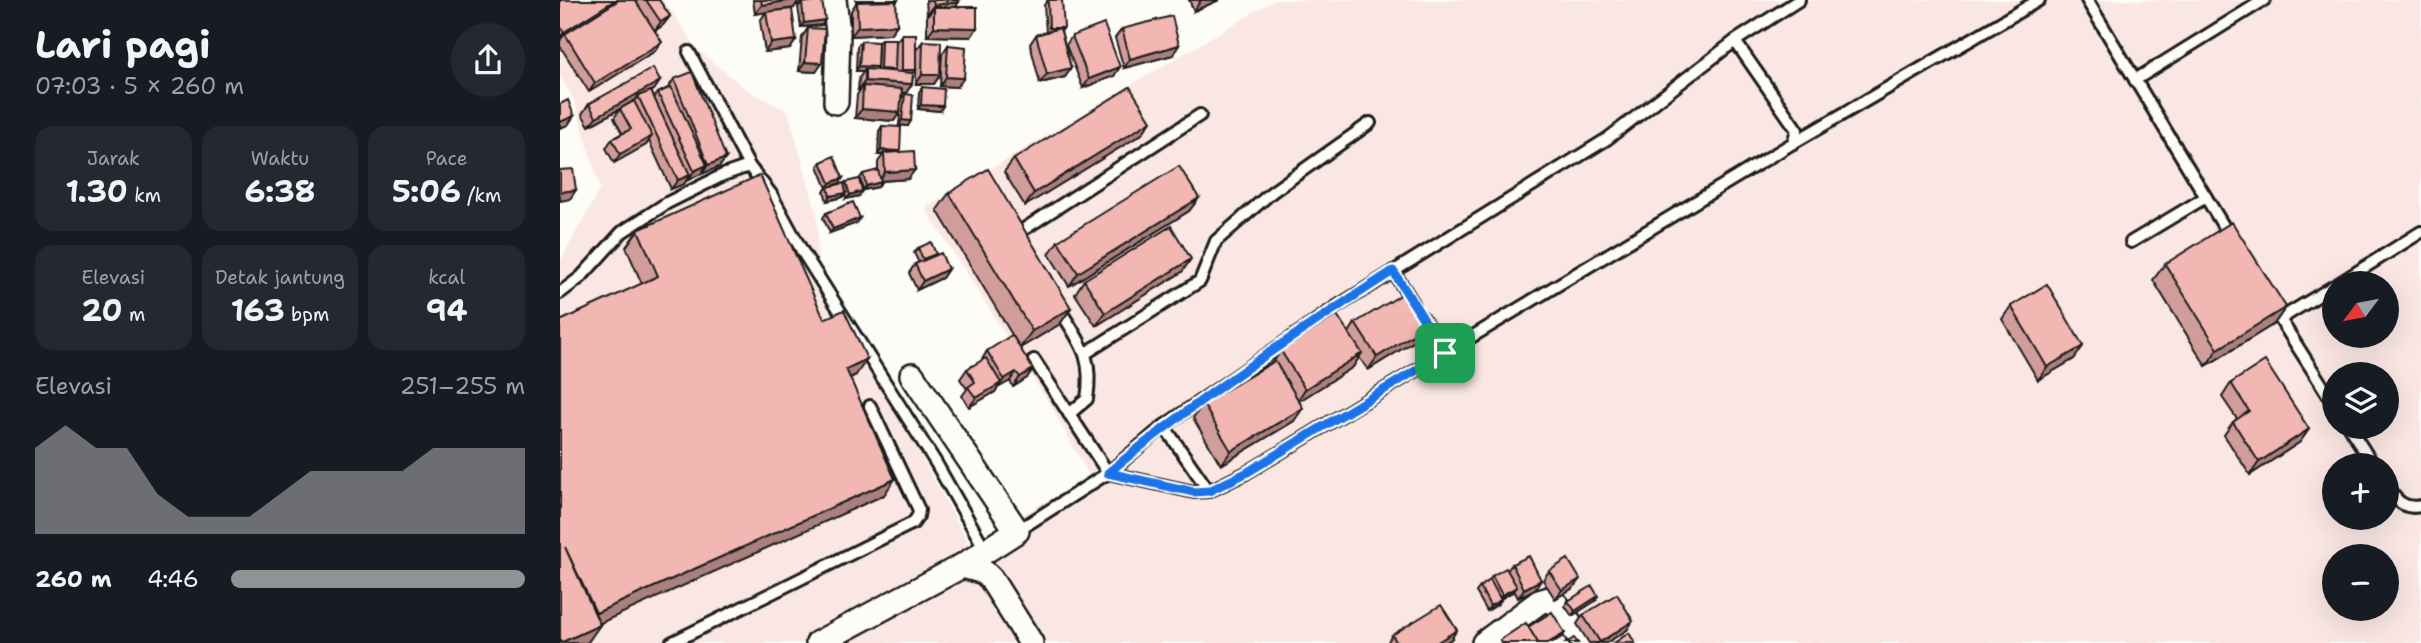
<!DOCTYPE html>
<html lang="id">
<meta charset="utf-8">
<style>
:root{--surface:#171b24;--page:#242831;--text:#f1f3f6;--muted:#9ea1a6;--accent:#919294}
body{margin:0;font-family:"Shantell Sans",sans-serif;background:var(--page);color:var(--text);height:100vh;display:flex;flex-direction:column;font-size:26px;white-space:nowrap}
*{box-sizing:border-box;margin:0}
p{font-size:23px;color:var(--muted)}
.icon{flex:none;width:38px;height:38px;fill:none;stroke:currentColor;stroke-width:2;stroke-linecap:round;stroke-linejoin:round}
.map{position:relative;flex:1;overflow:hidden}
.details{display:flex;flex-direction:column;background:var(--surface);width:560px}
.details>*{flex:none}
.needle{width:46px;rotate:238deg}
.tools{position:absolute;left:1762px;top:271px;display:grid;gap:14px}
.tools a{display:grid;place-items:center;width:77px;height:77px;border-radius:50%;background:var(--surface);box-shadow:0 7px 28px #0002;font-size:35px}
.pin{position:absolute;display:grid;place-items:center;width:60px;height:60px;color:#fff;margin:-30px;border-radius:14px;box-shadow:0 4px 10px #0006}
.round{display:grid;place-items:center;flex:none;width:74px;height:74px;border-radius:37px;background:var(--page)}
.summary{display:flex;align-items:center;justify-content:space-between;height:119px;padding:0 35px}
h1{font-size:38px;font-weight:700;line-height:52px}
.figures{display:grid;grid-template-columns:repeat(3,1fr);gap:10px;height:119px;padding:7px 35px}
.figures div{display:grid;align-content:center;border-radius:18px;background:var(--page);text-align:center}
.figures b{font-size:30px;font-weight:700}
.figures small{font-size:19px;font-weight:400}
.figures p{font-size:19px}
.chart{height:196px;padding:14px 35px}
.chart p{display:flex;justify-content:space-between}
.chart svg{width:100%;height:126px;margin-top:7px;fill:var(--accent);opacity:.7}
ul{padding:0 35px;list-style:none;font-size:23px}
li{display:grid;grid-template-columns:112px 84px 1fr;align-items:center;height:52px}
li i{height:18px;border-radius:9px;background:var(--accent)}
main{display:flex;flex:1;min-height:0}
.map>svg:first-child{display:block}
.built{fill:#fae7e3;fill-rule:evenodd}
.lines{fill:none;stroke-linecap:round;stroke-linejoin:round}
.lane-casing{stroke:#1c1c1c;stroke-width:16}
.street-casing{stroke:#1c1c1c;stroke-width:28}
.lane{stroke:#fdfcf7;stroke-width:10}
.street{stroke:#fdfcf7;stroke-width:23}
.wall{fill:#d19d9a;stroke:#1c1c1c;stroke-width:2}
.shaded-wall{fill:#aa807d;stroke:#1c1c1c;stroke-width:2}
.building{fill:#f3b7b3;stroke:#1c1c1c;stroke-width:2}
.route-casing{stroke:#fff;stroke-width:14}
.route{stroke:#1a73e8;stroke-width:9}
</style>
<main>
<section class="details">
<div class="summary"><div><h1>Lari pagi</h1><p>07:03 · 5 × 260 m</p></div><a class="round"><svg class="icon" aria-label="share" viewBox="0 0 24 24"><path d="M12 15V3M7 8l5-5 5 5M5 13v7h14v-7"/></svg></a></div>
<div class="figures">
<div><p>Jarak</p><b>1.30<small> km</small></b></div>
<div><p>Waktu</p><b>6:38</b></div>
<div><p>Pace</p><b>5:06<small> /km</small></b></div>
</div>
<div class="figures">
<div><p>Elevasi</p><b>20<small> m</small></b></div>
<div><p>Detak jantung</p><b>163<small> bpm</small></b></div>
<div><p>kcal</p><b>94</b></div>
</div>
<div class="chart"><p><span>Elevasi</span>251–255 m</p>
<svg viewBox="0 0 160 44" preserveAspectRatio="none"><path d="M0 44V14L10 6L20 14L30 14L40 30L50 38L60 38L70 38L80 30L90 22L100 22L110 22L120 22L130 14L140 14L150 14L160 14V44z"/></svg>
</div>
<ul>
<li><b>260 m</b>4:46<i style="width:100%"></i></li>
</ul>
</section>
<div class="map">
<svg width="1861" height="643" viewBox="0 0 1861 643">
<rect width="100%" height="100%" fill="#fdfcf7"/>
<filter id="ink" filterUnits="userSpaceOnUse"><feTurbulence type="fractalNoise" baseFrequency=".0143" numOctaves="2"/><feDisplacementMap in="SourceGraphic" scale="14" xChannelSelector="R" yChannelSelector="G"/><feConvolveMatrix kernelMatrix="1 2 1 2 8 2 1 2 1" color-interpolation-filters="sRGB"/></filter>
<g filter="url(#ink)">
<path class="built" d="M0,0h104l34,50 49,40 41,21 29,103 1,53 151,277 121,-67 -38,-69 -127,-200 349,-208h1147v643h-1861v-382l40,-72 -25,-87 -15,-26zM1774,284h53v52h-53zM1774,374h53v53h-53zM1774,466h53v52h-53zM1774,556h53v53h-53z"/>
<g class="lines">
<defs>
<g id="lane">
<polyline points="1527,0 1670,237"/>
<polyline points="129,52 189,166 211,194 242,251 376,463 426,551"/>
<polyline points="1575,80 1704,0"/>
<polyline points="1233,143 1479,0"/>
<polyline points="455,235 640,115"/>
<polyline points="1571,242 1646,197"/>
<polyline points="833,271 853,303"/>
<polyline points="1778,284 1861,232"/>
<polyline points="0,293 21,277 62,232 107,203 163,175 189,166"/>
<path d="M497,305c22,37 37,49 30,94l-18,15"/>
<polyline points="1711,305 1774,404"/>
<polyline points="862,317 885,353"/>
<polyline points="1720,319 1774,286"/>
<polyline points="526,353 640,281 656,241 712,192 810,123"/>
<polyline points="474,360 548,473 634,492 649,491 686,473 1233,143 1237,130 1175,41"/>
<polyline points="604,426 649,491"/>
<polyline points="1789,427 1814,466"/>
<path d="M1827,487c9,13 17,23 34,19"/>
<polyline points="457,531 548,473 604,426 773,309 1047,139 1175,41 1239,0"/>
<polyline points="111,643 353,523 358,516 359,510 310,406"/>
</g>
<g id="street">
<polyline points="274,0 278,32 276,102"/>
<polyline points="402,566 424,572 431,579 471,643"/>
<polyline points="258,643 402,566 457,531 352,375"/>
<polyline points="924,643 979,602 989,599 997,605 1024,643"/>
</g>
</defs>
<use href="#lane" class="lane-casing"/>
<use href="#street" class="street-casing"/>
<use href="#lane" class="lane"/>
<use href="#street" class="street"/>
</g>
<g class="wall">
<polygon points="0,0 99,0 110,16 103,25 95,31 95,51 29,92 0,46 0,41 1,39 0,40"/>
<polygon points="193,0 258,0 262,25 241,27 238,7 240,5 238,6 237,3 234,8 212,11 236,40 230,49 205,52 200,21 206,12 195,14"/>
<polygon points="296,0 338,0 336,3 337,25 330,34 291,36 291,11 296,3"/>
<polygon points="366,0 399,0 395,7 411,37 367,36 367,16 369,14 367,14"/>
<polygon points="488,0 504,28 501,31 511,68 505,77 480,83 470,44 476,35 486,32 484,5"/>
<polygon points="629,0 659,0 634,11"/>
<polygon points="248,28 262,63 256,72 239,71 242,37"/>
<polygon points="562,29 613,55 564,68 555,38"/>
<polygon points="342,34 353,74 352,84 346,93 342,93 341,99 345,94 348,126 339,125 340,112 334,121 295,118 297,95 300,90 298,90 299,78 304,71 296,71 297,46 301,41 315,70 317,70 318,43 321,39 336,42"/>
<polygon points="512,36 554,76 523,88 506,45"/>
<polygon points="363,41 380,75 374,84 356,84 356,50"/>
<polygon points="388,45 397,87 380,86 382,54"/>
<polygon points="114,79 166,158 159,167 141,173 128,180 127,179 124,184 111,189 89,141 86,145 54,163 46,148 52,139 62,133 54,118 60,109 76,100 29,126 22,114 29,104 100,81 94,90 91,91 94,98 98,93 108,88"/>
<polygon points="362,87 380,111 358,109 359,92"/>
<polygon points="322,126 340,151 348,179 321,181 318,187 303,190 300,178 303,174 318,173 318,162 323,155 318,155 319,131"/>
<polygon points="582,134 465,206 444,172 454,159"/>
<polygon points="261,162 280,183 273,185 284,185 286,182 299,196 286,199 285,194 282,197 267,201 264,191 267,188 258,166"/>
<polygon points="389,193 511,308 500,324 460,348 377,210"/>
<polygon points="639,198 629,211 509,286 489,254 498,241"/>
<polygon points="266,213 300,218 297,223 270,233 263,218"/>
<polygon points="78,230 264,319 296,375 290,378 324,495 39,623 28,642 26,643 0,643 82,284 66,247"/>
<polygon points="358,248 376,254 375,255 388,269 382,278 357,290 349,273 355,264 359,263 354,253"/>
<polygon points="1605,264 1726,307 1714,324 1646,366 1593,280"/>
<polygon points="622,272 536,326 515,294 524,280"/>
<polygon points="1451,306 1523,346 1514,359 1478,380 1442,319"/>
<polygon points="795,323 870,324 861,337 808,370 799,357 793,367 739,401 734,421 661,465 633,418 643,404 713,362 721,351 789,333"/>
<polygon points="427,351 467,378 453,387 450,381 438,387 435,392 409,407 402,396 407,389 400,379 407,369 421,361"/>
<polygon points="1671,383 1749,429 1740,442 1690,475 1664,435 1673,422 1677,419 1662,397"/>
<polygon points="952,564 981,580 975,589 958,598 954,590 941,599 938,604 927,611 916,592 920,587 929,581 932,576 947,571"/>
<polygon points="989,571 1013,588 995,599 983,580"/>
<polygon points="1008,601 1035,601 1012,616 1005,606"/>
<polygon points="1023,615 1067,630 1046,643 1029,643 1017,624"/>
<polygon points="832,635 891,639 885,643 827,643"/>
</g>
<g class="shaded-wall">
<polygon points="55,0 60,0 5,34 0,40 0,38 4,32"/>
<polygon points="232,0 239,0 234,8 195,14 202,5"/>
<polygon points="242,0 258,0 257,2 242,3 238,6"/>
<polygon points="302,0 338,0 333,7 297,8"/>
<polygon points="641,0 659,0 634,11"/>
<polygon points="399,2 393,11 374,7 369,14 367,14 374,5"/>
<polygon points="110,16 103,25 94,31 101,22"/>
<polygon points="265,20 262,25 241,27 244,23"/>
<polygon points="337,25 330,34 291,36 298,27"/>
<polygon points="374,27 417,28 411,37 367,36"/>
<polygon points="236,40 230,49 205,52 211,43"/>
<polygon points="102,42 95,51 29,92 35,83"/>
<polygon points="619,45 613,55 564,68 570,59"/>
<polygon points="245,62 262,63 256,72 239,71"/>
<polygon points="299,66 317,67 313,72 305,69 304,71 296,71"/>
<polygon points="560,67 554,76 523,88 529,79"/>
<polygon points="511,68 505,77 480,83 487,74"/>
<polygon points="342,70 356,70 349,79 335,79"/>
<polygon points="362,75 380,75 374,84 356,84"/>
<polygon points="386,77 404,78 397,87 380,86"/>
<polygon points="100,81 94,90 79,98 78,96 76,100 29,126 36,117"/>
<polygon points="305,81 352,84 346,93 303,91 303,86 300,90 298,90"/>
<polygon points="361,105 383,106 380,111 358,109"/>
<polygon points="302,109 340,112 334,121 295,118"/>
<polygon points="14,116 8,125 0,128 0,122"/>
<polygon points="342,120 351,121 348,126 339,125"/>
<polygon points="591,121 582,134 465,206 474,193"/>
<polygon points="92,136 86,145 54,163 60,154"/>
<polygon points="321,150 340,151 324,153 322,155 318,155"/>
<polygon points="166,158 159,167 142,174 148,165"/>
<polygon points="147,165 141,174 128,180 134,171"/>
<polygon points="355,170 348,179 319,181 325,172"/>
<polygon points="130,175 124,184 111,189 118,180"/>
<polygon points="283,178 280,183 267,188 270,183"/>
<polygon points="321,182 318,187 303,190 306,186"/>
<polygon points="16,190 10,199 0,201 0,192"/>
<polygon points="302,191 299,196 286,199 290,195"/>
<polygon points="286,193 282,197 267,201 270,196"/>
<polygon points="639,198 629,211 509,286 518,273"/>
<polygon points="300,218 297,223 270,233 273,229"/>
<polygon points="631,259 622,272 536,326 545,313"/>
<polygon points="388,269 382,278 357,290 363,281"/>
<polygon points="1726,307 1714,324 1646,366 1658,349"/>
<polygon points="511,308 500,324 460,348 472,331"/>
<polygon points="870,324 861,337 808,370 817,357"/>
<polygon points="1523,346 1514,359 1478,380 1487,367"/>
<polygon points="802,353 793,367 736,403 745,389"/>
<polygon points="307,359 296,375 274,385 286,369"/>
<polygon points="473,369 467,378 453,387 460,377"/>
<polygon points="456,372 450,381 438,388 444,379"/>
<polygon points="441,383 435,392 409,407 416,398"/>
<polygon points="743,408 734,421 661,465 671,451"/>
<polygon points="1749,429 1740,442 1690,475 1699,462"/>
<polygon points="335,479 324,495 25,630 36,613"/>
<polygon points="1020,579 1013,588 995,599 1002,590"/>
<polygon points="981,580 975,589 958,598 964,589"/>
<polygon points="957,587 953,592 939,599 942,595"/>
<polygon points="1038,596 1035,601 1012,616 1015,611"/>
<polygon points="941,600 938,604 927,611 930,606"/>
<polygon points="1073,621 1067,630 1046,643 1039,643"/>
<polygon points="40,625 28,642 26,643 0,643"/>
<polygon points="897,630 891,639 885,643 876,643"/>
<polygon points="1005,633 1002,637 992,643 988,643"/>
</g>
<g class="building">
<polygon points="0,0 55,0 4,32 0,26"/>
<polygon points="59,0 75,0 102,42 35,83 5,34"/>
<polygon points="86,0 99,0 110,16 101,22"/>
<polygon points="201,0 232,0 202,5"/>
<polygon points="262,0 265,20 244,23 242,3"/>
<polygon points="373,0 399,0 399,2 374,5"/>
<polygon points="488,0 502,0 504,28 489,28"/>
<polygon points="336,1 337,25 298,27 297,2"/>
<polygon points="374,7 417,7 417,28 374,27"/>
<polygon points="232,9 236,40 211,43 206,12"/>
<polygon points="612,16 619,45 570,59 562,29"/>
<polygon points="544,24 560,67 529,79 512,36"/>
<polygon points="248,28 265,29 262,63 245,62"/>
<polygon points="500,28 511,68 487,74 476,35"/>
<rect x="342" y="34" width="14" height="36"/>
<polygon points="321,39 336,39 335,70 320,69"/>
<polygon points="301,41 318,42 317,67 299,66"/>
<polygon points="363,41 381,42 380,75 362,75"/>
<polygon points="388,45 406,47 404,78 386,77"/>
<polygon points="93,68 100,81 36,117 29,104"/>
<polygon points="305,69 353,73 352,84 305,81"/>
<polygon points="132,72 166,158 148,165 114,79"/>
<polygon points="303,86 342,89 340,112 302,109"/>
<polygon points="111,87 147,165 134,171 98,93"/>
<polygon points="362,87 384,89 383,106 361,105"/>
<polygon points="570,87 591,121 474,193 454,159"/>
<polygon points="91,91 130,175 118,180 78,96"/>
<polygon points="345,94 353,95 351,121 342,120"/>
<polygon points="8,100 14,116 0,122 0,104"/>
<polygon points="74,101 92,136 60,154 52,139 71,129 60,109"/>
<polygon points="322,126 341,127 340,151 321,150"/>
<polygon points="354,151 355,170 325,172 324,153"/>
<polygon points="274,156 283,178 270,183 261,162"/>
<polygon points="619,166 639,198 518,273 498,241"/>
<polygon points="13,169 16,190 0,192 0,170"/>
<polygon points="428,169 511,308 472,331 389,193"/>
<polygon points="318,170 321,182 306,186 303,174"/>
<polygon points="200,175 264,319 284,310 307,359 286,369 335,479 36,613 5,547 40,625 0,643 0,321 98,276 78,230"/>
<polygon points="299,179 302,191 290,195 286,182"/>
<polygon points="284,183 286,193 270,196 268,187"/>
<polygon points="293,202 300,218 273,229 266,213"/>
<polygon points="1672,222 1726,307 1658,349 1605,264"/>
<polygon points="611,226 631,259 545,313 524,280"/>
<polygon points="371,242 376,254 363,259 358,248"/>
<polygon points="381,253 388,269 363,281 355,264"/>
<polygon points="1487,284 1523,346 1487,367 1451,306"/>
<polygon points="849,290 870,324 817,357 795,323"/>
<polygon points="777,315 802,353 745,389 721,351"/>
<polygon points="452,335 473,369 460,377 456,372 444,379 427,351"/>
<polygon points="426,358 441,383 416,398 408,387 415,382 407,369"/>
<polygon points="715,361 743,408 671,451 643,404"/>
<polygon points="1705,361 1749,429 1699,462 1673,422 1689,411 1671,383"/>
<polygon points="969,556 981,580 964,589 952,564"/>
<polygon points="1008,559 1020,579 1002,590 989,571"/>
<polygon points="946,568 957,587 942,595 932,576"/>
<polygon points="930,580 941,600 930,606 920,587"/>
<polygon points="1032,586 1038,596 1015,611 1008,601"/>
<polygon points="1057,594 1073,621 1040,642 1023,615"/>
<polygon points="881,605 897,630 876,643 837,643 832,635"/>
<polygon points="992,612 1005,633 988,643 978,643 968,627"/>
<polygon points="966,623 978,643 942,643 940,640"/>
<polygon points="1069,633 1075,643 1054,643"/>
<polygon points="1014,638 1018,643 1006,643"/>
</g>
</g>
<g class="lines" filter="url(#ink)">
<defs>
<path id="route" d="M833,271l52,82 -199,120 -37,18 -15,1 -86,-19c89,-74 187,-139 285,-202z"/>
</defs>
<use href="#route" class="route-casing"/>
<use href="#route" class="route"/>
</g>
</svg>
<div class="tools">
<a><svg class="needle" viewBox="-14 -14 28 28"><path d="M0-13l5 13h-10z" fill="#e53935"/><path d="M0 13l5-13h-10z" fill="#9ea1a6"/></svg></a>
<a><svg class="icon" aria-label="layers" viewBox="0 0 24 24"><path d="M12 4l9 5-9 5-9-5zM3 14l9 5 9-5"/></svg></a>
<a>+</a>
<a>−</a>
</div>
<div class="pin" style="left:885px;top:353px;background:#1e9e55"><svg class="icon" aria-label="arrive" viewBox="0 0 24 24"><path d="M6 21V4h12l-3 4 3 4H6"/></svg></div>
</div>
</main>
